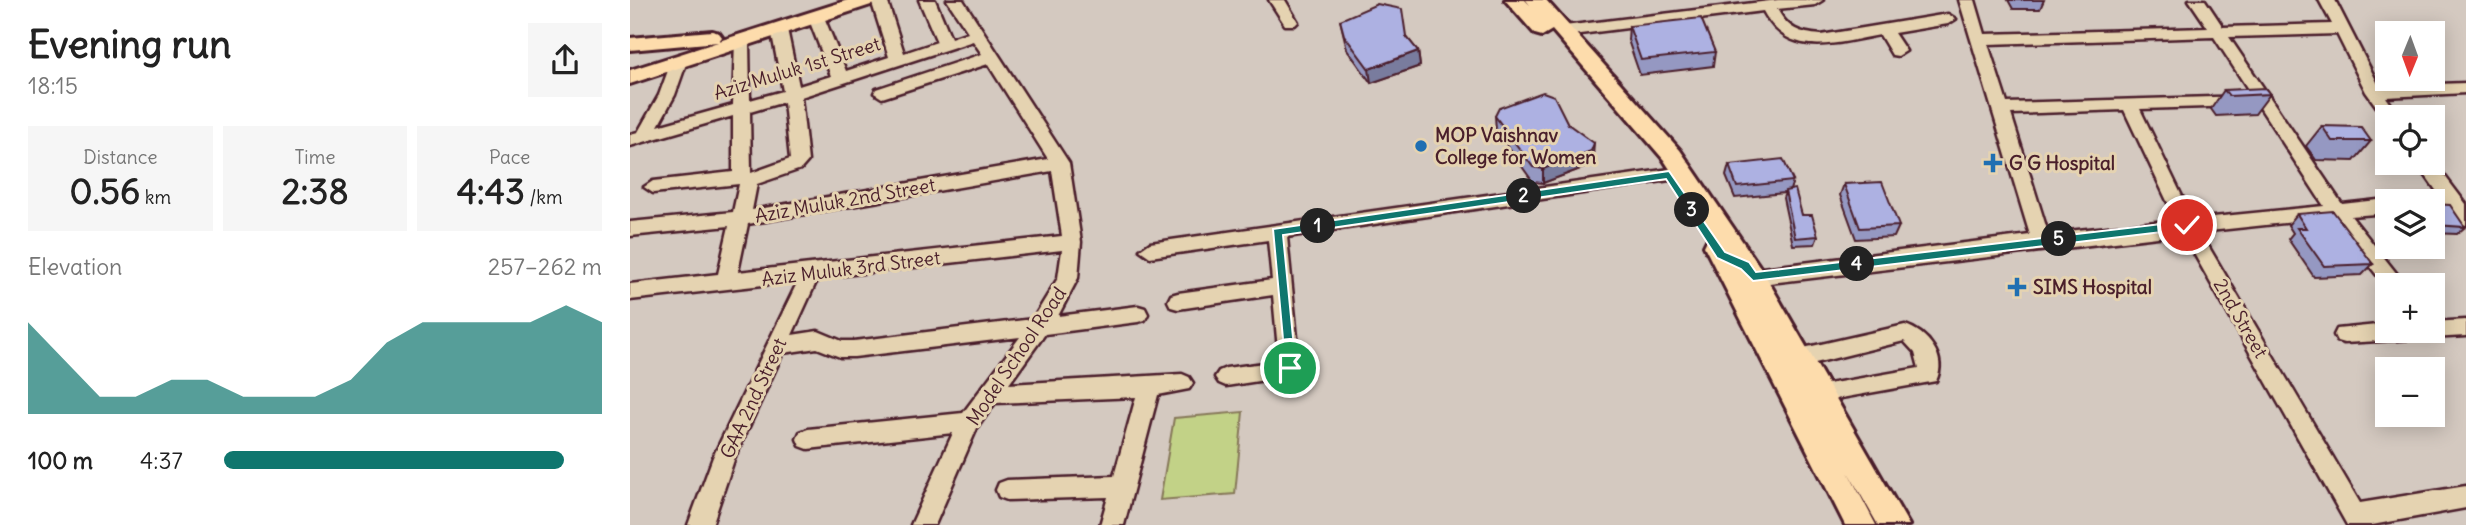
<!DOCTYPE html>
<meta charset="utf-8">
<style>
:root{--surface:#fff;--page:#f6f6f6;--text:#222;--muted:#767676;--accent:#0f766e}
body{margin:0;font-family:Delius,sans-serif;background:var(--page);color:var(--text);height:100vh;display:flex;flex-direction:column;font-size:26px;white-space:nowrap}
*{box-sizing:border-box;margin:0}
p{font-size:23px;color:var(--muted)}
.icon{flex:none;width:38px;height:38px;fill:none;stroke:currentColor;stroke-width:2;stroke-linecap:round;stroke-linejoin:round}
.map{position:relative;flex:1;overflow:hidden}
.sheet{display:flex;flex-direction:column;background:var(--surface);width:630px}
.sheet>*{flex:none}
.needle{width:46px;rotate:181deg}
.fabs{position:absolute;left:1745px;top:21px;display:grid;gap:14px}
.fabs a{display:grid;place-items:center;width:70px;height:70px;border-radius:0px;background:var(--surface);box-shadow:0 4px 18px #0003;font-size:35px}
.pin{position:absolute;display:grid;place-items:center;width:60px;height:60px;color:#fff;margin:-30px;border:4px solid #fff;border-radius:50%;box-shadow:0 2px 7px #0007}
.km{position:absolute;width:35px;height:35px;margin:-18px;border-radius:50%;background:#222;color:#fff;font-size:19px;line-height:35px;text-align:center}
.round{display:grid;place-items:center;flex:none;width:74px;height:74px;border-radius:0px;background:var(--page)}
.head{display:flex;align-items:center;justify-content:space-between;height:119px;padding:0 28px}
h1{font-size:38px;font-weight:700;line-height:52px}
.metrics{display:grid;grid-template-columns:repeat(3,1fr);gap:10px;height:119px;padding:7px 28px}
.metrics div{display:grid;align-content:center;border-radius:0px;background:var(--page);text-align:center}
.metrics b{font-size:35px;font-weight:700}
.metrics small{font-size:19px;font-weight:400}
.metrics p{font-size:19px}
.chart{height:196px;padding:14px 28px}
.chart p{display:flex;justify-content:space-between}
.chart svg{width:100%;height:126px;margin-top:7px;fill:var(--accent);opacity:.7}
ul{padding:0 28px;list-style:none;font-size:23px}
li{display:grid;grid-template-columns:112px 84px 1fr;align-items:center;height:52px}
li i{height:18px;border-radius:9px;background:var(--accent)}
main{display:flex;flex:1;min-height:0}
.map>svg:first-child{display:block}
.green{fill:#c2d287;stroke:#867859;stroke-width:2}
.lines{fill:none;stroke-linecap:round;stroke-linejoin:round}
.minor-casing{stroke:#4a1f2b;stroke-width:5}
.major-casing{stroke:#4a1f2b;stroke-width:6}
.minor{fill:#e5d3b1;fill-rule:evenodd}
.major{fill:#fddcac;fill-rule:evenodd}
.wall{fill:#9598c2;stroke:#4a1f2b;stroke-width:2}
.shaded-wall{fill:#797c9e;stroke:#4a1f2b;stroke-width:2}
.building{fill:#adb1e2;stroke:#4a1f2b;stroke-width:2}
.route{fill:#0f766e;stroke:#fff;stroke-width:2}
.poi-dot{fill:#1f6fb2;stroke:#e5d3b1;stroke-width:2.5}
.labels{text-anchor:middle;dominant-baseline:central;stroke-width:6;stroke-linejoin:round;paint-order:stroke}
.street-label{font-size:19px;fill:#4a1f2b;stroke:#e5d3b1}
.poi-label{font-size:19px;font-weight:bold;fill:#4a1f2b;stroke:#e5d3b1;text-anchor:start}
</style>
<main>
<section class="sheet">
<div class="head"><div><h1>Evening run</h1><p>18:15</p></div><a class="round"><svg class="icon" aria-label="share" viewBox="0 0 24 24"><path d="M12 15V3M7 8l5-5 5 5M5 13v7h14v-7"/></svg></a></div>
<div class="metrics">
<div><p>Distance</p><b>0.56<small> km</small></b></div>
<div><p>Time</p><b>2:38</b></div>
<div><p>Pace</p><b>4:43<small> /km</small></b></div>
</div>
<div class="chart"><p><span>Elevation</span>257–262 m</p>
<svg viewBox="0 0 160 44" preserveAspectRatio="none"><path d="M0 44V12L10 25L20 38L30 38L40 32L50 32L60 38L70 38L80 38L90 32L100 19L110 12L120 12L130 12L140 12L150 6L160 12V44z"/></svg>
</div>
<ul>
<li><b>100 m</b>4:37<i style="width:90%"></i></li>
</ul>
</section>
<div class="map">
<svg width="1836" height="525" viewBox="0 0 1836 525">
<rect width="100%" height="100%" fill="#d4c9c0"/>
<filter id="ink" filterUnits="userSpaceOnUse"><feTurbulence type="fractalNoise" baseFrequency=".0143" numOctaves="2"/><feDisplacementMap in="SourceGraphic" scale="14" xChannelSelector="R" yChannelSelector="G"/><feConvolveMatrix kernelMatrix="1 2 1 2 8 2 1 2 1" color-interpolation-filters="sRGB"/></filter>
<g filter="url(#ink)">
<polygon class="green" points="613,412 605,494 530,500 544,418"/>
<g class="lines">
<defs>
<g id="minor">
<path d="M241,0h16l17,53 33,-11 -18,-42h16l16,38 17,-6 -21,-32h16l106,163 12,79 -3,36 -20,38 80,-10 7,2 3,6 -3,6 -7,2 -93,12 -36,50 173,-10 7,3 4,6 -4,6 -31,6 -34,130h-24l8,-28 -101,3 -8,-3 -3,-7 3,-7 8,-3 107,-4 22,-79 -141,6 -18,25 -42,97h-24l42,-92 -145,16 -8,-3 -3,-7 3,-7 8,-3 155,-16 57,-76 -166,20h-14l-23,-9 -34,5 -48,104 -23,68h-24l25,-68 85,-176 -168,19v-16l88,-10 11,-48 -99,10v-14l103,-10 6,-28 -86,9 -9,-6 9,-6 80,-9v-56l-103,30v-12l8,-2 21,-37 14,-38 6,-1 8,5 -12,34 -17,31 75,-21 2,-66 6,-2 8,5 1,58 33,-9 -12,-62 3,-3 5,-2 8,5 12,57 32,-10 -23,-59 3,-3h10l3,3 22,54 43,-14zM343,41l9,13 -106,35 -2,4 8,5 106,-34 60,95 -296,51 5,-26 44,-15 7,-8 -7,-64zM154,102l6,57 -39,14 -1,-61zM422,171l10,65 -324,36 10,-48zM432,250l-4,28 -25,41 -179,22h-12l-24,-10 -26,4 26,-57z"/>
<polygon points="639,0 655,0 668,22 665,25 655,25"/>
<path d="M1148,0h45l-8,5 -38,4c11,20 22,24 44,26l127,-21 8,5 -8,5 -54,9 12,18 -8,5 -6,-1 -12,-20c-45,8 -91,25 -117,-24l-199,25 -8,-5 8,-5z"/>
<path d="M1329,0h16l10,34 223,-6 -19,-28h16l18,27 109,-3 -13,-24h16l44,86 87,-3v10l-80,4 14,20h-13v4l-21,-29 -29,-58 -108,3 113,167 45,-5 6,2h-6v12l-36,3 54,68 -18,1v3l-55,-70 -132,14 160,271 106,-17v22l-94,17h-25l-164,-291 -430,51 -7,-3 -3,-5 3,-5 7,-3 277,-34zM1584,37l110,169 -131,13 -53,-110 102,-3 8,-6 -2,-4 -241,7 -19,-59zM1494,110l52,110 -128,13 -37,-119z"/>
<polygon points="1802,159 1836,204 1836,225 1829,223 1819,208 1802,210 1802,201 1794,201 1810,196 1787,163 1802,163"/>
<polygon points="1054,167 1063,173 1060,177 657,237 670,368 664,382 657,385 648,378 596,386 589,383 585,377 589,371 596,368 649,361 643,295 548,309 541,307 538,301 541,295 548,293 642,280 638,240 520,257 510,250 520,243"/>
<polygon points="1836,320 1836,336 1714,343 1707,341 1704,335 1707,329 1757,324 1757,331 1802,331 1802,322"/>
<path d="M1275,325c22,7 43,32 31,56l-117,21 -8,-3 -3,-6 3,-6 108,-19 -4,-15 -11,-12 -105,26 -7,-3 -3,-6 3,-6 7,-3z"/>
</g>
<g id="major">
<polygon points="218,0 247,0 244,4 0,84 0,70 88,42 0,50 0,38 82,31 89,33 92,37 89,41"/>
<polygon points="875,0 895,0 900,5 896,0 916,0 1050,150 1132,270 1279,525 1248,525 1218,472 1246,525 1215,525 1074,246 1077,240 1084,237 1034,160 922,30 912,36 905,34"/>
</g>
</defs>
<use href="#minor" class="minor-casing"/>
<use href="#major" class="major-casing"/>
<use href="#minor" class="minor"/>
<use href="#major" class="major"/>
</g>
<g class="wall">
<polygon points="1378,0 1414,0 1410,9 1383,9"/>
<polygon points="710,20 776,36 788,51 790,66 741,83 717,49"/>
<polygon points="999,26 1085,52 1083,66 1010,75 998,40"/>
<polygon points="1594,90 1640,94 1625,114 1586,116 1581,109"/>
<polygon points="865,116 938,124 963,157 961,165 913,183 903,182 866,130"/>
<polygon points="1692,126 1741,141 1724,161 1686,160 1676,146"/>
<polygon points="1099,165 1163,181 1160,190 1172,215 1188,236 1185,244 1163,245 1153,198 1155,193 1105,198 1096,176"/>
<polygon points="1214,184 1269,226 1264,237 1226,239 1210,195"/>
<polygon points="1802,204 1835,227 1827,234 1802,233"/>
<polygon points="1667,214 1743,264 1732,275 1684,277 1658,239 1663,233 1658,225"/>
</g>
<g class="shaded-wall">
<polygon points="788,51 790,66 741,83 739,69"/>
<polygon points="964,143 963,157 961,165 913,183 913,169"/>
</g>
<g class="building">
<polygon points="747,4 772,9 776,36 788,51 739,69 714,35 710,20"/>
<polygon points="1071,18 1085,52 1011,60 999,26"/>
<polygon points="1635,88 1640,94 1599,96 1594,90"/>
<polygon points="913,92 924,96 938,124 964,143 961,151 913,169 903,167 865,116 869,108"/>
<polygon points="1692,126 1731,127 1741,141 1702,141"/>
<polygon points="1153,159 1163,181 1107,187 1099,165"/>
<polygon points="1252,182 1269,226 1230,228 1214,184"/>
<polygon points="1165,189 1172,215 1182,215 1188,236 1165,238 1155,191"/>
<polygon points="1802,204 1820,205 1835,227 1805,225 1802,221"/>
<polygon points="1703,211 1743,264 1694,266 1667,228 1676,228 1667,214"/>
</g>
</g>
<polygon class="route" points="1039,171 1095,252 1119,262 1126,272 1557,221 1563,225 1557,229 1123,281 1111,269 1087,258 1036,179 653,235 666,368 664,372 656,372 643,229"/>
<g class="poi-dot">
<circle cx="791" cy="146" r="7"/>
<path d="M1359.5 152.5h7v7h7v7h-7v7h-7v-7h-7v-7h7z"/>
<path d="M1383.5 276.5h7v7h7v7h-7v7h-7v-7h-7v-7h7z"/>
</g>
<g class="labels">
<g class="street-label">
<text transform="translate(167 68) rotate(-17)">Aziz Muluk 1st Street</text>
<text transform="translate(215 200) rotate(-10)">Aziz Muluk 2nd Street</text>
<text transform="translate(221 268) rotate(-7)">Aziz Muluk 3rd Street</text>
<text transform="translate(1611 318) rotate(60)">2nd Street</text>
<text transform="translate(386 356) rotate(-56)">Model School Road</text>
<text transform="translate(123 398) rotate(-65)">GAA 2nd Street</text>
</g>
<g class="poi-label">
<text x="805" y="135">MOP Vaishnav<tspan x="805" dy="22">College for Women</tspan></text>
<text x="1379" y="163">G G Hospital</text>
<text x="1403" y="287">SIMS Hospital</text>
</g>
</g>
</svg>
<div class="fabs">
<a><svg class="needle" viewBox="-14 -14 28 28"><path d="M0-13l5 13h-10z" fill="#e53935"/><path d="M0 13l5-13h-10z" fill="#767676"/></svg></a>
<a><svg class="icon" aria-label="locate" viewBox="0 0 24 24"><circle cx="12" cy="12" r="6"/><path d="M12 2v4M12 18v4M2 12h4M18 12h4"/></svg></a>
<a><svg class="icon" aria-label="layers" viewBox="0 0 24 24"><path d="M12 4l9 5-9 5-9-5zM3 14l9 5 9-5"/></svg></a>
<a>+</a>
<a>−</a>
</div>
<div class="pin" style="left:660px;top:368px;background:#1e9e55"><svg class="icon" aria-label="arrive" viewBox="0 0 24 24"><path d="M6 21V4h12l-3 4 3 4H6"/></svg></div>
<div class="pin" style="left:1557px;top:225px;background:#d93025"><svg class="icon" aria-label="check" viewBox="0 0 24 24"><path d="M5 12l5 5 9-10"/></svg></div>
<b class="km" style="left:688px;top:226px">1</b>
<b class="km" style="left:894px;top:196px">2</b>
<b class="km" style="left:1062px;top:210px">3</b>
<b class="km" style="left:1227px;top:264px">4</b>
<b class="km" style="left:1429px;top:239px">5</b>
</div>
</main>
